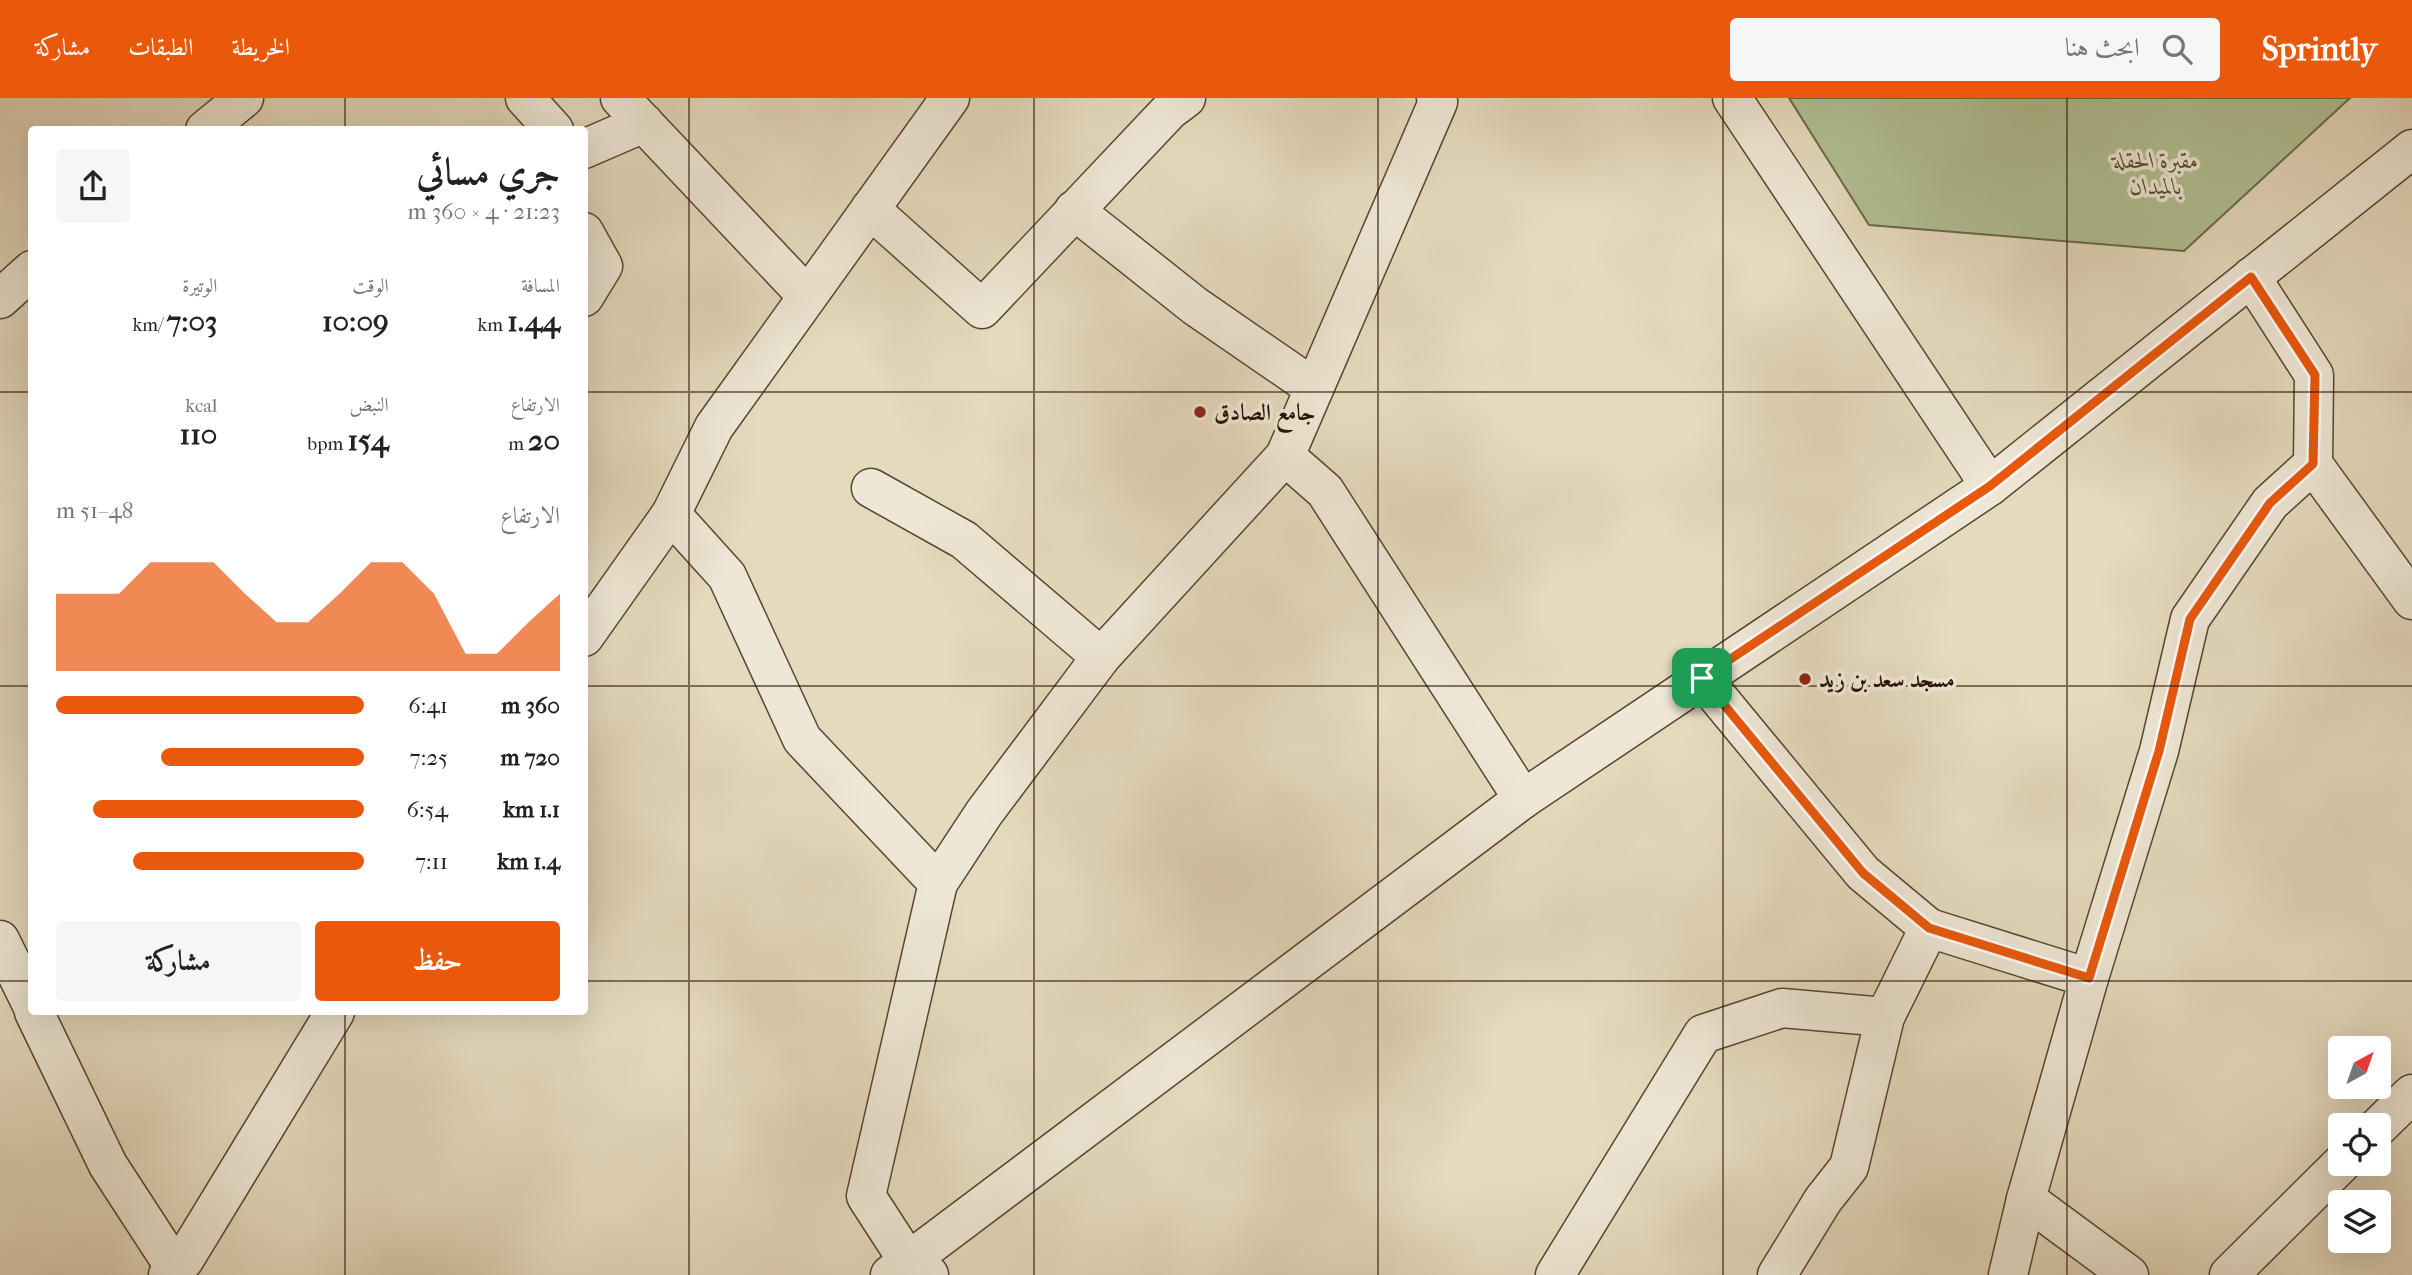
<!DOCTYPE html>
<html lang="ar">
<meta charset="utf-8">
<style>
:root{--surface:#fff;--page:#f6f6f6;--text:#222;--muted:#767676;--accent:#ea580c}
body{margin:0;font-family:"IM FELL French Canon",Amiri,serif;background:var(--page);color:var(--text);direction:rtl;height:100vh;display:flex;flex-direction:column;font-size:26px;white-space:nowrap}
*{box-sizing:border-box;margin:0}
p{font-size:23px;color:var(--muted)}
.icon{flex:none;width:38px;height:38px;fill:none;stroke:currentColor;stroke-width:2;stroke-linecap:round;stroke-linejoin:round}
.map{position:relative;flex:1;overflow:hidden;direction:ltr}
.sheet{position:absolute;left:28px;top:28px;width:560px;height:889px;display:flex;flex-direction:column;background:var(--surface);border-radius:7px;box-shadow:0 7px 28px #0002;direction:rtl}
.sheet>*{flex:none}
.needle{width:46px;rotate:40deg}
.controls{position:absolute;left:2328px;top:938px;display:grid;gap:14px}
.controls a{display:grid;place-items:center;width:63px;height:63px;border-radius:7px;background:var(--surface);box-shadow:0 7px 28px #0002;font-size:35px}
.pin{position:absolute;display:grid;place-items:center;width:60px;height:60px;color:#fff;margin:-30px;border-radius:14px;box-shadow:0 4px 10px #0006}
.round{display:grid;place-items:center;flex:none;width:74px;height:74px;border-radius:7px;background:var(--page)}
.head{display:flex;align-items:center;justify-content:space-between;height:119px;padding:0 28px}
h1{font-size:38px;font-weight:700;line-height:52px}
.stats{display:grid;grid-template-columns:repeat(3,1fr);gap:10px;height:119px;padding:7px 28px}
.stats div{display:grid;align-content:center}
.stats b{font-size:30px;font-weight:700}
.stats small{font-size:19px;font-weight:400}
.stats p{font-size:19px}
.chart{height:196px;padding:14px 28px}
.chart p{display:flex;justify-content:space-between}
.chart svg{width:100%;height:126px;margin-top:7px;fill:var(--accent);opacity:.7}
.action{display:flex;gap:14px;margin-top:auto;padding:14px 28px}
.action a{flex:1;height:80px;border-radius:7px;background:var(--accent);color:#fff;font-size:28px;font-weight:700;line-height:80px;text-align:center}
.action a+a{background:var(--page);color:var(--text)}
ul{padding:0 28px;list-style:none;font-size:23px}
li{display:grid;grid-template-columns:112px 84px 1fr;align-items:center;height:52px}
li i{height:18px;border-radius:9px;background:var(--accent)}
header{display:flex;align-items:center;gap:42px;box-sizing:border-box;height:98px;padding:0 35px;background:var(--accent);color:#fff}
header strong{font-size:33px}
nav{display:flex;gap:38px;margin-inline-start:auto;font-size:24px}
.search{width:490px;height:63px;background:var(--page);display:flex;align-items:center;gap:18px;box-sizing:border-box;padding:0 24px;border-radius:7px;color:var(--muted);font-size:26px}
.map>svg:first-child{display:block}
.green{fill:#b1c094;stroke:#6c6a4a;stroke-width:2}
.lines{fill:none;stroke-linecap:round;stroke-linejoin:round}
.minor-casing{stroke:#574530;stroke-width:41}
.minor{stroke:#eee7d5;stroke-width:38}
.route-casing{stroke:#fff;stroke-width:14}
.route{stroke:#ea580c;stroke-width:9}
.grid{fill:none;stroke:#281300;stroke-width:2;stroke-opacity:0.55}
.poi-dot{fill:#8f2418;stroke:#eee7d5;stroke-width:2.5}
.labels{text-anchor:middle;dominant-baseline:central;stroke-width:7;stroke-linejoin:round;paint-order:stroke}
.park-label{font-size:23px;font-style:italic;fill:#585034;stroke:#eee7d5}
.poi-label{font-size:23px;font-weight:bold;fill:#281300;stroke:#eee7d5;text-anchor:start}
</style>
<header>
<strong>Sprintly</strong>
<div class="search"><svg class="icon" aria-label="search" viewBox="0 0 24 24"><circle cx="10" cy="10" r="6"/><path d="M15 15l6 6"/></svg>ابحث هنا</div>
<nav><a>الخريطة</a><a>الطبقات</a><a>مشاركة</a></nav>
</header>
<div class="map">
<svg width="2412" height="1177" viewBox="0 0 2412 1177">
<rect width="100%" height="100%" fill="#e5dabe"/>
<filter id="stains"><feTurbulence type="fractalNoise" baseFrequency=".00286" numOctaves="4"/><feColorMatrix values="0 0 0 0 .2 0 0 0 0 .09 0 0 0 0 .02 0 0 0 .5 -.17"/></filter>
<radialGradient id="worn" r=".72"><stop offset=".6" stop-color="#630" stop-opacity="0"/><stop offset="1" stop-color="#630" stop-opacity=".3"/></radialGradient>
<polygon class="green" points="1789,0 2350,0 2184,153 1869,127"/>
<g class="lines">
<defs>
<g id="minor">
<polyline points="525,0 554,32"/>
<polyline points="620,0 807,198"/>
<polyline points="1732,0 1990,388 2412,51"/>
<polyline points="205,32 244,0"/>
<polyline points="584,51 644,25"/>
<polyline points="870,111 982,211 1170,12 1186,0"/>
<polyline points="1074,112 1195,208 1314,290"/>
<polyline points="584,134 603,168 584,199"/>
<polyline points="2251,179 2314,277 2313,366 2412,502"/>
<polyline points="0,201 32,172"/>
<polyline points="1285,358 1325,393 1523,701"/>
<polyline points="871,390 964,442 1101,559"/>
<polyline points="671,416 727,478 802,641 938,785 866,1098 908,1163 929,1177"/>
<polyline points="584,539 671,416 714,329 950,0"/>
<polyline points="1702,580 1863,775 1929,830 2089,880"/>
<polyline points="938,785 984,715 1101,559 1285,358 1438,4 1436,0"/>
<polyline points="0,842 32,907"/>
<polyline points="34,914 108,1067 175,1170"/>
<polyline points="2378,1029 2412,996"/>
<polyline points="2026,1101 2129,1177"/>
<polyline points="168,1177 184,1162 335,914"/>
<polyline points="890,1177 1523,701 1990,388"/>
<polyline points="1555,1177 1703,936 1782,910 1885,919"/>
<polyline points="1777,1177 1823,1102 1849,1069 1885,919 1929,830"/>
<polyline points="2008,1177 2026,1101 2089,880 2159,653 2190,521 2270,405 2313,366"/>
<polyline points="2229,1177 2341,1066"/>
</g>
</defs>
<use href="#minor" class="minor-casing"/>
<use href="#minor" class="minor"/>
</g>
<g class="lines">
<defs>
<polygon id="route" points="2251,179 2315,277 2313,366 2270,405 2190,521 2159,653 2089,880 1929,830 1863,775 1702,580 1990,388"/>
</defs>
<use href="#route" class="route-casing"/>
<use href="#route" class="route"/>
</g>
<path class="grid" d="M345,0v32M689,0v1177M1034,0v1177M1378,0v1177M1723,0v1177M2067,0v1177M0,294h32M584,294h1828M0,588h32M584,588h1828M0,883h32M584,883h1828M345,914v263"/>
<g class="poi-dot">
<circle cx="1200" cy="314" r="7"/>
<circle cx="1805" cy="581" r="7"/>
</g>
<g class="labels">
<g class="park-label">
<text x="2156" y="62">مقبرة الحقلة<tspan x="2156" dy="26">بالميدان</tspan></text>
</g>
<g class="poi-label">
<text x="1214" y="314">جامع الصادق</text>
<text x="1819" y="581">مسجد سعد بن زيد</text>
</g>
</g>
<rect width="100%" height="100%" filter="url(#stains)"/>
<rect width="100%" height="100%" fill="url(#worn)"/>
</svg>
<div class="controls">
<a><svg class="needle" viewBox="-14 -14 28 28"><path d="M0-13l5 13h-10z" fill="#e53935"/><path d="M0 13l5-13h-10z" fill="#767676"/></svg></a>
<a><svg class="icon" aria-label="locate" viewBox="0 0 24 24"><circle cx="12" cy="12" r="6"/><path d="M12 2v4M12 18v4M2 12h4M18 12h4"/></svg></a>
<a><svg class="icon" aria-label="layers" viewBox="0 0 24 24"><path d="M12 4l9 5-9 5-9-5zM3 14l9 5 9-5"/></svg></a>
</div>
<div class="pin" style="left:1702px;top:580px;background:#1e9e55"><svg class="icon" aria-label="arrive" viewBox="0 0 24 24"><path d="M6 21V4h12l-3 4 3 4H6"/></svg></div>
<section class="sheet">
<div class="head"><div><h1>جري مسائي</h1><p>21:23 · 4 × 360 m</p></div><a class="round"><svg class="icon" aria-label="share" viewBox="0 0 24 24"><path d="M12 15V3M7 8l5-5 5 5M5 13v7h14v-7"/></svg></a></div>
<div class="stats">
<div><p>المسافة</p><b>1.44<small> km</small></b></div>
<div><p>الوقت</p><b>10:09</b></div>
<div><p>الوتيرة</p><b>7:03<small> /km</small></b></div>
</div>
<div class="stats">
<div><p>الارتفاع</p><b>20<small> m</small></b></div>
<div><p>النبض</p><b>154<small> bpm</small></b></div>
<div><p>kcal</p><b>110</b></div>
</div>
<div class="chart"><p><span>الارتفاع</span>48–51 m</p>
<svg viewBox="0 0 160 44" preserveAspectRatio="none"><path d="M0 44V17L10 17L20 17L30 6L40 6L50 6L60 17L70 27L80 27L90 17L100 6L110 6L120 17L130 38L140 38L150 27L160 17V44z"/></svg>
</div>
<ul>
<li><b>360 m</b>6:41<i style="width:100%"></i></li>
<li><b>720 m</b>7:25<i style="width:66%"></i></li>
<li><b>1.1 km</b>6:54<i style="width:88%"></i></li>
<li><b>1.4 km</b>7:11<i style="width:75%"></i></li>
</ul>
<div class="action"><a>حفظ</a><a>مشاركة</a></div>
</section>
</div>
